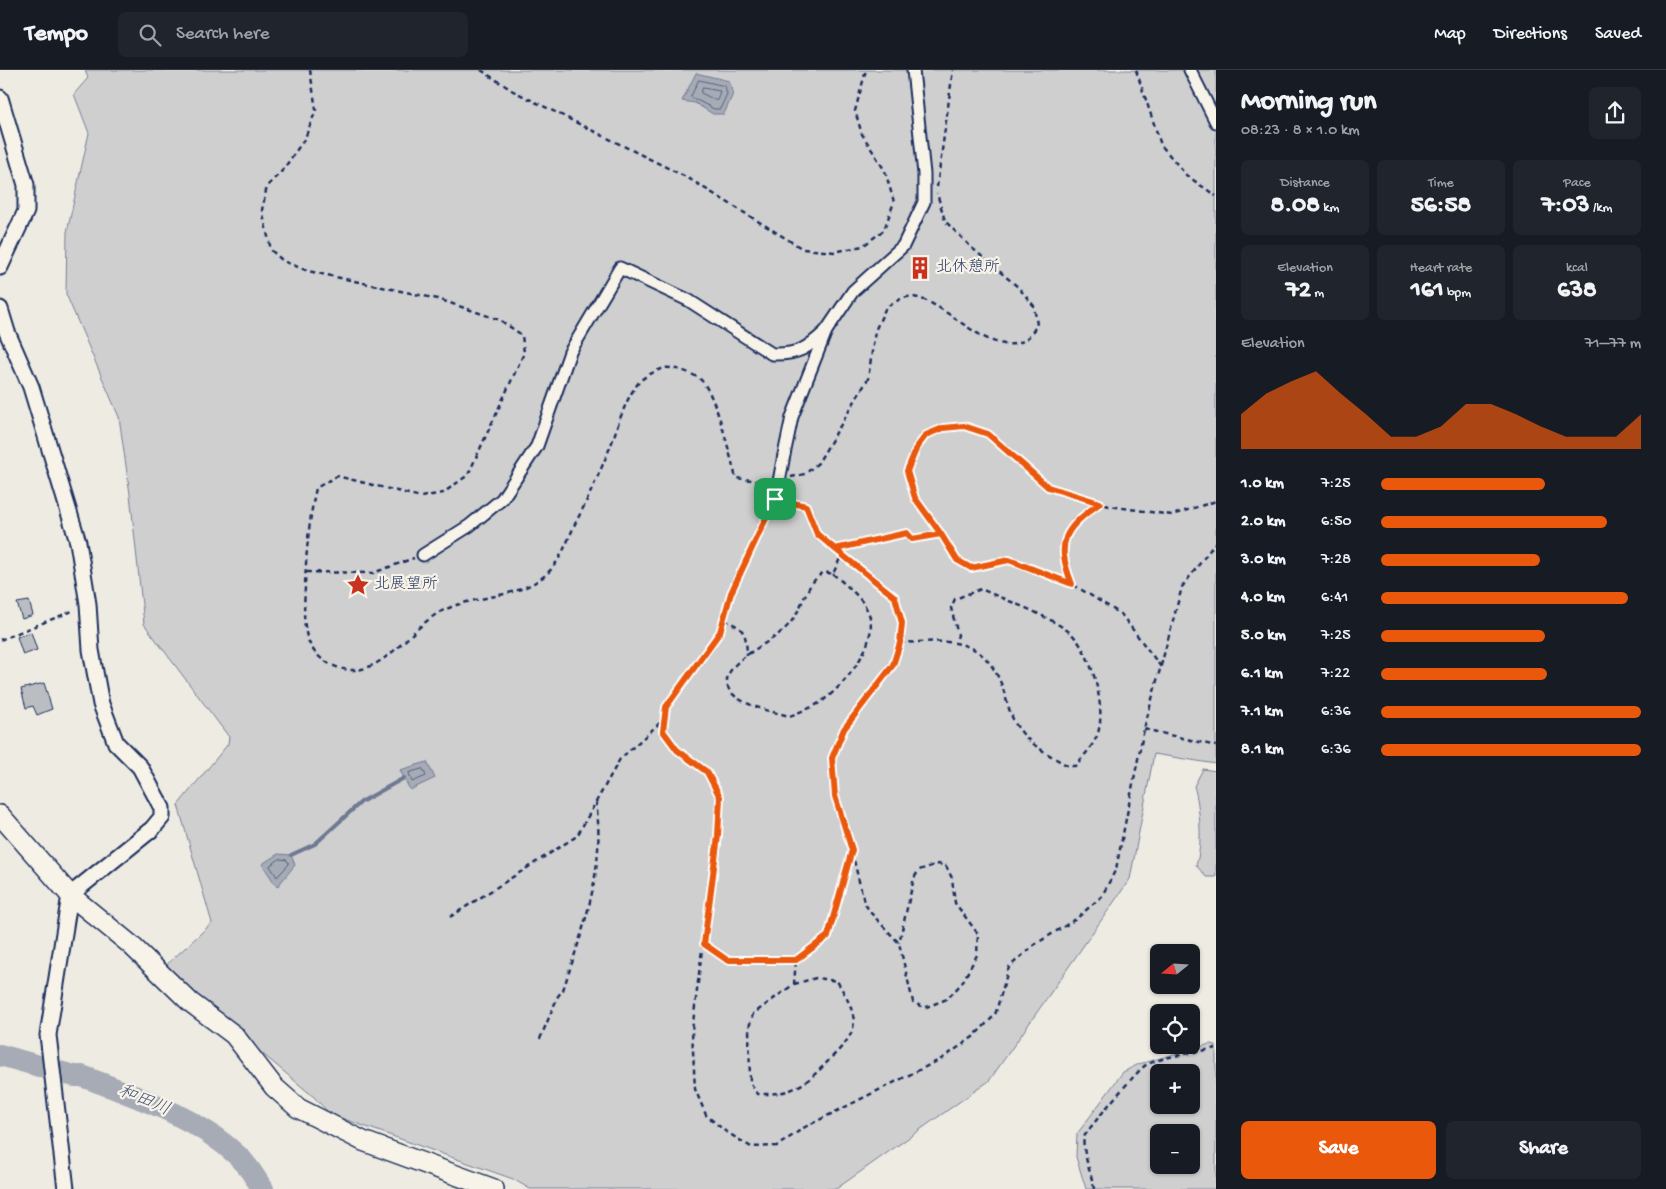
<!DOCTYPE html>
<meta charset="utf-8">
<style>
:root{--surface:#171b24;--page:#20242c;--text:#f1f3f6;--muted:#9ea1a6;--line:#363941;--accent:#ea580c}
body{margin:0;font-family:"Gochi Hand","Klee One",sans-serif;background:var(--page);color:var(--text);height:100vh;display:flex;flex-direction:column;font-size:19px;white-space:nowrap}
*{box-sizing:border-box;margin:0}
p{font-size:16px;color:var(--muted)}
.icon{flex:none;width:28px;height:28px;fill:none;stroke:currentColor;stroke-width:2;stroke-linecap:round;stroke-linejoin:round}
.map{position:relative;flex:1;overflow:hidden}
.sheet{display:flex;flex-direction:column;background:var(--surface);width:450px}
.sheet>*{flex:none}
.needle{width:32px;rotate:252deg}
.buttons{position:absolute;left:1150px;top:874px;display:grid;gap:10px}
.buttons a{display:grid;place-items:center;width:50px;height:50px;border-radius:8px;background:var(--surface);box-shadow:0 1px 4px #0004;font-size:25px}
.pin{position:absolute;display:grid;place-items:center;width:42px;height:42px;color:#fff;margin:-21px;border-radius:10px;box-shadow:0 2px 8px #0006}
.round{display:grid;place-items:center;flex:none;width:52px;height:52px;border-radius:8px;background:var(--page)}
.headline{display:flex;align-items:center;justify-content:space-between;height:85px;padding:0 25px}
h1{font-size:28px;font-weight:700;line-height:38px}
.figures{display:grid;grid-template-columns:repeat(3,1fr);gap:8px;height:85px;padding:5px 25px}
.figures div{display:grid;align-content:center;border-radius:8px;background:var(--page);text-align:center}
.figures b{font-size:25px;font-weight:700}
.figures small{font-size:14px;font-weight:400}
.figures p{font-size:14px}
.chart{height:140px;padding:10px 25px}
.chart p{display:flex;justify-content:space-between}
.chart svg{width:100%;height:90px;margin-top:5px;fill:var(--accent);opacity:.7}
.button{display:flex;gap:10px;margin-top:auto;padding:10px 25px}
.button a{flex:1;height:58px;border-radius:8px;background:var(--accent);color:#fff;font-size:20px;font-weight:700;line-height:58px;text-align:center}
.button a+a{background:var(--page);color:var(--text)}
ul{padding:0 25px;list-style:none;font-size:16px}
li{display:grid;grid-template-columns:80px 60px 1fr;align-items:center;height:38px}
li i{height:12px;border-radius:6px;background:var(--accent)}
header{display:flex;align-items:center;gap:30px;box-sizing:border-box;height:70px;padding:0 25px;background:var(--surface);border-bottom:1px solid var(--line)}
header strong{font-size:24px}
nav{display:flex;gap:28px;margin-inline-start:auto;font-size:18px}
.search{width:350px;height:45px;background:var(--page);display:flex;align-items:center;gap:12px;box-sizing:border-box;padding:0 18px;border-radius:8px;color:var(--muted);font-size:19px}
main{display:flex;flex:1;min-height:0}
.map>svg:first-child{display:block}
.green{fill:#cfcfcf;stroke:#757f96;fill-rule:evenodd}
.water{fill:#a6abb5;stroke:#6e7992}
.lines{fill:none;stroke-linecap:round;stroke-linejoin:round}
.shore{stroke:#536181;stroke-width:1}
.stream{stroke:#6e7992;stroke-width:4}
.river{stroke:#a6abb5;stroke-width:22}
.building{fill:#babdc2;stroke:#1b2f5e}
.pedestrian-casing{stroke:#1b2f5e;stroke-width:15}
.minor-casing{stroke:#1b2f5e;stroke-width:19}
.tertiary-casing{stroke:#1b2f5e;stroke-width:22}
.path{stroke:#1b2f5e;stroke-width:2.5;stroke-dasharray:5 4;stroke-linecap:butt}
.pedestrian{stroke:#f7f3e8;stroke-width:11}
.minor{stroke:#f7f3e8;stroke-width:15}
.tertiary{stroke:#f7f3e8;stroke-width:19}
.pedestrian-bridge-casing{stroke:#1b2f5e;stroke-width:15;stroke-linecap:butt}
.pedestrian-bridge{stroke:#f7f3e8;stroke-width:11}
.route-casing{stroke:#fff;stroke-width:10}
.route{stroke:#ea580c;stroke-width:6}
.labels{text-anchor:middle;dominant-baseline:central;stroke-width:4.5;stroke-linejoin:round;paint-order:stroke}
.poi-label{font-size:16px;fill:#1b2f5e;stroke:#f7f3e8;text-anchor:start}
.water-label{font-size:18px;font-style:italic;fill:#455478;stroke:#f7f3e8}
</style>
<header>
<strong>Tempo</strong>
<div class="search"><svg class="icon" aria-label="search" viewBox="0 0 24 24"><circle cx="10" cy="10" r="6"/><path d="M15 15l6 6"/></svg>Search here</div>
<nav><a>Map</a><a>Directions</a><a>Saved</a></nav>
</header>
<main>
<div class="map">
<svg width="1216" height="1119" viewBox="0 0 1216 1119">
<rect width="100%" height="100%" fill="#eeebe2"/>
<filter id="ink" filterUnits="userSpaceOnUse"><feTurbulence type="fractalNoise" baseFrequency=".02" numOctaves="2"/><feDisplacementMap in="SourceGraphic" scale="10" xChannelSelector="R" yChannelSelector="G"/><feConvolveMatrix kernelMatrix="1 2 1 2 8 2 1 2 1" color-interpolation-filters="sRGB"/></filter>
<g filter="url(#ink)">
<g class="green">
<polygon points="85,0 1216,0 1216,694 1154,684 1130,809 989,1011 836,1119 530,1119 513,1109 330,1044 314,1027 162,899 212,853 178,735 228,674 229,667 144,554 130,424 119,347 66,224 67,162 89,63 74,24 88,8"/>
<path d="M1203,699l13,2v106h-10l-10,-12c7,-18 4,-60 -2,-79z"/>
<path d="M1210,974l6,1v144h-130l-10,-32 1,-23 46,-62 16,-8zM1159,1002h32v33h-32zM1191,1062v33h-32v-33z"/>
</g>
<g class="water">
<polygon points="696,3 729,11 733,24 724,44 713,44 695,33 682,31"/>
<polygon points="427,692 435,708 410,720 400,700"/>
<polygon points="278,784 291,785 295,795 277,817 262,794"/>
</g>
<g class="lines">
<g class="shore">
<polygon points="699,10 725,16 727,24 720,39 714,39 691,27"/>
<polygon points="703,18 720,21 717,31 701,23"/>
<polygon points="423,699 426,706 412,712 409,703"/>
<polygon points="280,789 287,790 289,794 277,807 270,796"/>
</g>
<polyline class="stream" points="291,785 315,774 361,732 404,708"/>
<path class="river" d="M0,985l74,21h8c54,21 112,39 156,80 10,9 17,22 25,33"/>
</g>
<g class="building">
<rect x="914" y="191" width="11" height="14"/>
<polygon points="29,531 33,545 22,549 17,533"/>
<polygon points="31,562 37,580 23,585 17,567"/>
<polygon points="44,613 52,639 37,645 33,636 26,638 21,619"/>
</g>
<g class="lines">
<defs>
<g id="pedestrian">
<polyline points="1190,0 1216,52"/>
<polyline points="784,385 792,347 826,261 853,221 903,176 924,132 924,104 913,0"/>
<path d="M423,485l46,-29 33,-27 35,-53 33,-94 50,-84 68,32 84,54c26,1 36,-6 54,-23"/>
</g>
<g id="minor">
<polyline points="0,28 26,115 26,141 0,197"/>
<polyline points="0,239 7,262 31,317 78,472 88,534 91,580 101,634 116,673 140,697 162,738 162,747 152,759 70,825 48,965 66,1119"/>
</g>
<polyline id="tertiary" points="0,745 70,825 131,875 190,932 234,965 274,1017 298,1038 363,1071 494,1119"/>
</defs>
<use href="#pedestrian" class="pedestrian-casing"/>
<use href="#minor" class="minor-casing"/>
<use href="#tertiary" class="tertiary-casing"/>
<g class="path">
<path d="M310,0l6,40 -11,28 -22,32 -16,16 -5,24 9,40 12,11 25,10 130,28 62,21 22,15 2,18 -56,122 -25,18 -22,4 -84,-21 -21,12c-7,32 -10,65 -11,98 -1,31 -6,64 27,79 43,21 71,-29 103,-50 33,-21 77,-14 108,-38 16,-12 24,-35 32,-53 13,-25 25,-52 36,-79 8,-22 13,-44 28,-63 4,-5 18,-12 25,-14 9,-2 32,6 38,13 16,20 27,71 34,97l32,4"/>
<polyline points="481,0 513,21 688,108 803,179 834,182 863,176 884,160 894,132 885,101 862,64 855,41 866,0"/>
<polyline points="1136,0 1161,75 1186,105 1216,126"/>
<polyline points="937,117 953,0"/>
<path d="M791,407l14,-3 13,-11 50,-84 7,-48 11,-24c6,-3 14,-9 21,-10 34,-4 81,65 118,43 5,-3 9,-11 12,-15l-3,-19 -16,-19 -46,-39 -27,-27 -8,-28"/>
<polyline points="774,431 731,523 720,562 666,637 663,661 677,680 707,702 720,727 718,766 710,814 692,961 695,1019 706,1045 725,1061 751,1077 777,1076 805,1057 943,988 973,967 995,945 1009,897 1034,875 1076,849 1102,826 1116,799 1144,659 1182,517 1216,472"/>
<polyline points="835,479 907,463 912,469 941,464"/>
<polyline points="306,502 373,503 414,488"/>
<path d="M833,504c13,11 30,24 36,40 10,29 -23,69 -44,85 -10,8 -24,12 -35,17 -22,-5 -87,-18 -54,-52 16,-16 41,-24 55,-42 14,-18 13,-37 33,-50l9,2 9,-20"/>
<path d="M1072,514c-17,-43 -8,-55 28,-81"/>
<path d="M724,550c22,9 22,13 23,36"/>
<polyline points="0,570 75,540"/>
<path d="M900,573c47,-2 82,-9 102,43 5,14 8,32 17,43 12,17 31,26 49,37h7c8,-9 16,-18 21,-28 13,-26 -5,-90 -28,-107 -25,-18 -58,-29 -87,-42l-26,10 -4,9 7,27 -2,6"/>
<polyline points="1161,597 1121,544 1072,514 1009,490 971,498 957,489 915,428 907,401 917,377 926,365 943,358 964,356 988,364 1048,417 1109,436 1172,445 1216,431"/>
<polyline points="1144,659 1216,676"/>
<polyline points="852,782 864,832 870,842 899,873 913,932 924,938 947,929 962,913 977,885 978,864 955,833 952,808 946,796 938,794 919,800 914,808 899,873"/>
<polyline points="450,847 577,766 620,689 663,650"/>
<polyline points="704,874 727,890 796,890 827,866 852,780 835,726 832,688 844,659 893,595 900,573 902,553 895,527 817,464 806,436 783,430"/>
<path d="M794,914l22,-6 21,3c7,12 20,32 16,47 -3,11 -12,20 -20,28 -26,27 -37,39 -76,38l-7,-12 -1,-55 4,-13 41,-30 2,-24"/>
<path d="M540,969l18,-43 5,-6c20,-61 43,-121 33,-187"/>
<path d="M1094,1119c-2,-14 -13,-40 -10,-52 2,-6 55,-69 62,-72 14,-8 53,-13 70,-17"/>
</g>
<use href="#pedestrian" class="pedestrian"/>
<use href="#minor" class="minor"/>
<use href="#tertiary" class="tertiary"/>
<defs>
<polyline id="pedestrian-bridge" points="777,422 784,385"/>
</defs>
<use href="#pedestrian-bridge" class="pedestrian-bridge-casing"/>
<use href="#pedestrian-bridge" class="pedestrian-bridge"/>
</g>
</g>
<g class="lines" filter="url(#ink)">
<defs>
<path id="route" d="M775,429l-44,94 -11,39 -54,75 -3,24 14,19 30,22 13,25 -2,39 -14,108 23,16h69l32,-24 24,-86 -17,-54 -3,-38 12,-29 49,-64 7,-22 2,-20 -7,-26 -60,-48 72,-16 5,6 29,-5 16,26 14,8 38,-8 63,24c-17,-43 -8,-55 28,-81l-52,-16 -60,-53 -24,-8 -21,2 -17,7 -9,12 -10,24 8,27 26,36 -29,5 -5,-6 -72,16 -18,-15 -11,-28 -31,-7"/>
</defs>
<use href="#route" class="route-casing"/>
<use href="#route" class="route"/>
</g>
<defs>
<symbol id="building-bare" viewBox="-9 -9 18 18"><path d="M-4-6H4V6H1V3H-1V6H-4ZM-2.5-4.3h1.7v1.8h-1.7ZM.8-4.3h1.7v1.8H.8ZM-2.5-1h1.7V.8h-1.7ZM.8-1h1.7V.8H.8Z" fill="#c8321e" stroke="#f7f3e8" stroke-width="2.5" paint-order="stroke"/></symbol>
<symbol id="sight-bare" viewBox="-9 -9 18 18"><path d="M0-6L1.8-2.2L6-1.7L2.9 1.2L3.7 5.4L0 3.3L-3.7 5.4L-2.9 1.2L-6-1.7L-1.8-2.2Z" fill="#c8321e" stroke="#f7f3e8" stroke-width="2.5" paint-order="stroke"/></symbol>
</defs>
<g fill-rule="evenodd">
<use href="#building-bare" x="904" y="182" width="32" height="32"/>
<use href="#sight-bare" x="342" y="499" width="32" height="32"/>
</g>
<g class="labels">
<g class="poi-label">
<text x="936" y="198">北休憩所</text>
<text x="374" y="515">北展望所</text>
</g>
<g class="water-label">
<text transform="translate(144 1031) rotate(23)">和田川</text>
</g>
</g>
</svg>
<div class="buttons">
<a><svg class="needle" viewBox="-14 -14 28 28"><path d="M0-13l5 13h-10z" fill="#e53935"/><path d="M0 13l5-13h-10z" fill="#9ea1a6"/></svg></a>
<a><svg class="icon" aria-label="locate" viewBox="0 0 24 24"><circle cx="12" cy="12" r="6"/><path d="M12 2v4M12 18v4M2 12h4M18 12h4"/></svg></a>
<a>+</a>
<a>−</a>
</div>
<div class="pin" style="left:775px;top:429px;background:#1e9e55"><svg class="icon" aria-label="arrive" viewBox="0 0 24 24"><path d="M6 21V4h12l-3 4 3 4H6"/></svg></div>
</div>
<section class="sheet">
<div class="headline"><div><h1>Morning run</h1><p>08:23 · 8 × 1.0 km</p></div><a class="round"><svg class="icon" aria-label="share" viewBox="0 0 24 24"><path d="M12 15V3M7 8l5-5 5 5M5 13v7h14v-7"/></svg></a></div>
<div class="figures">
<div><p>Distance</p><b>8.08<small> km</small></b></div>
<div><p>Time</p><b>56:58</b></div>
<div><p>Pace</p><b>7:03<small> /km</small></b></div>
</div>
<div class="figures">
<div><p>Elevation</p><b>72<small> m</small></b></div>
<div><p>Heart rate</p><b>161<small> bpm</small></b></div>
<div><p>kcal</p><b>638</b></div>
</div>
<div class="chart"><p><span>Elevation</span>71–77 m</p>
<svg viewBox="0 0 160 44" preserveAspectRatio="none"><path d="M0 44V27L10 17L20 11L30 6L40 17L50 27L60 38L70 38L80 33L90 22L100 22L110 27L120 33L130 38L140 38L150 38L160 27V44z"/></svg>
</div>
<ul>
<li><b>1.0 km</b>7:25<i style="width:63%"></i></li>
<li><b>2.0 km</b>6:50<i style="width:87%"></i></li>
<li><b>3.0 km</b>7:28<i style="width:61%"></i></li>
<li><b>4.0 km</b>6:41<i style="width:95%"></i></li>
<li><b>5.0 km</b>7:25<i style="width:63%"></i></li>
<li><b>6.1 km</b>7:22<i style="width:64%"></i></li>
<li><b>7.1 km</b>6:36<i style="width:100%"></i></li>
<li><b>8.1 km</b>6:36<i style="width:100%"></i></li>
</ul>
<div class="button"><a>Save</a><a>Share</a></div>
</section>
</main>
